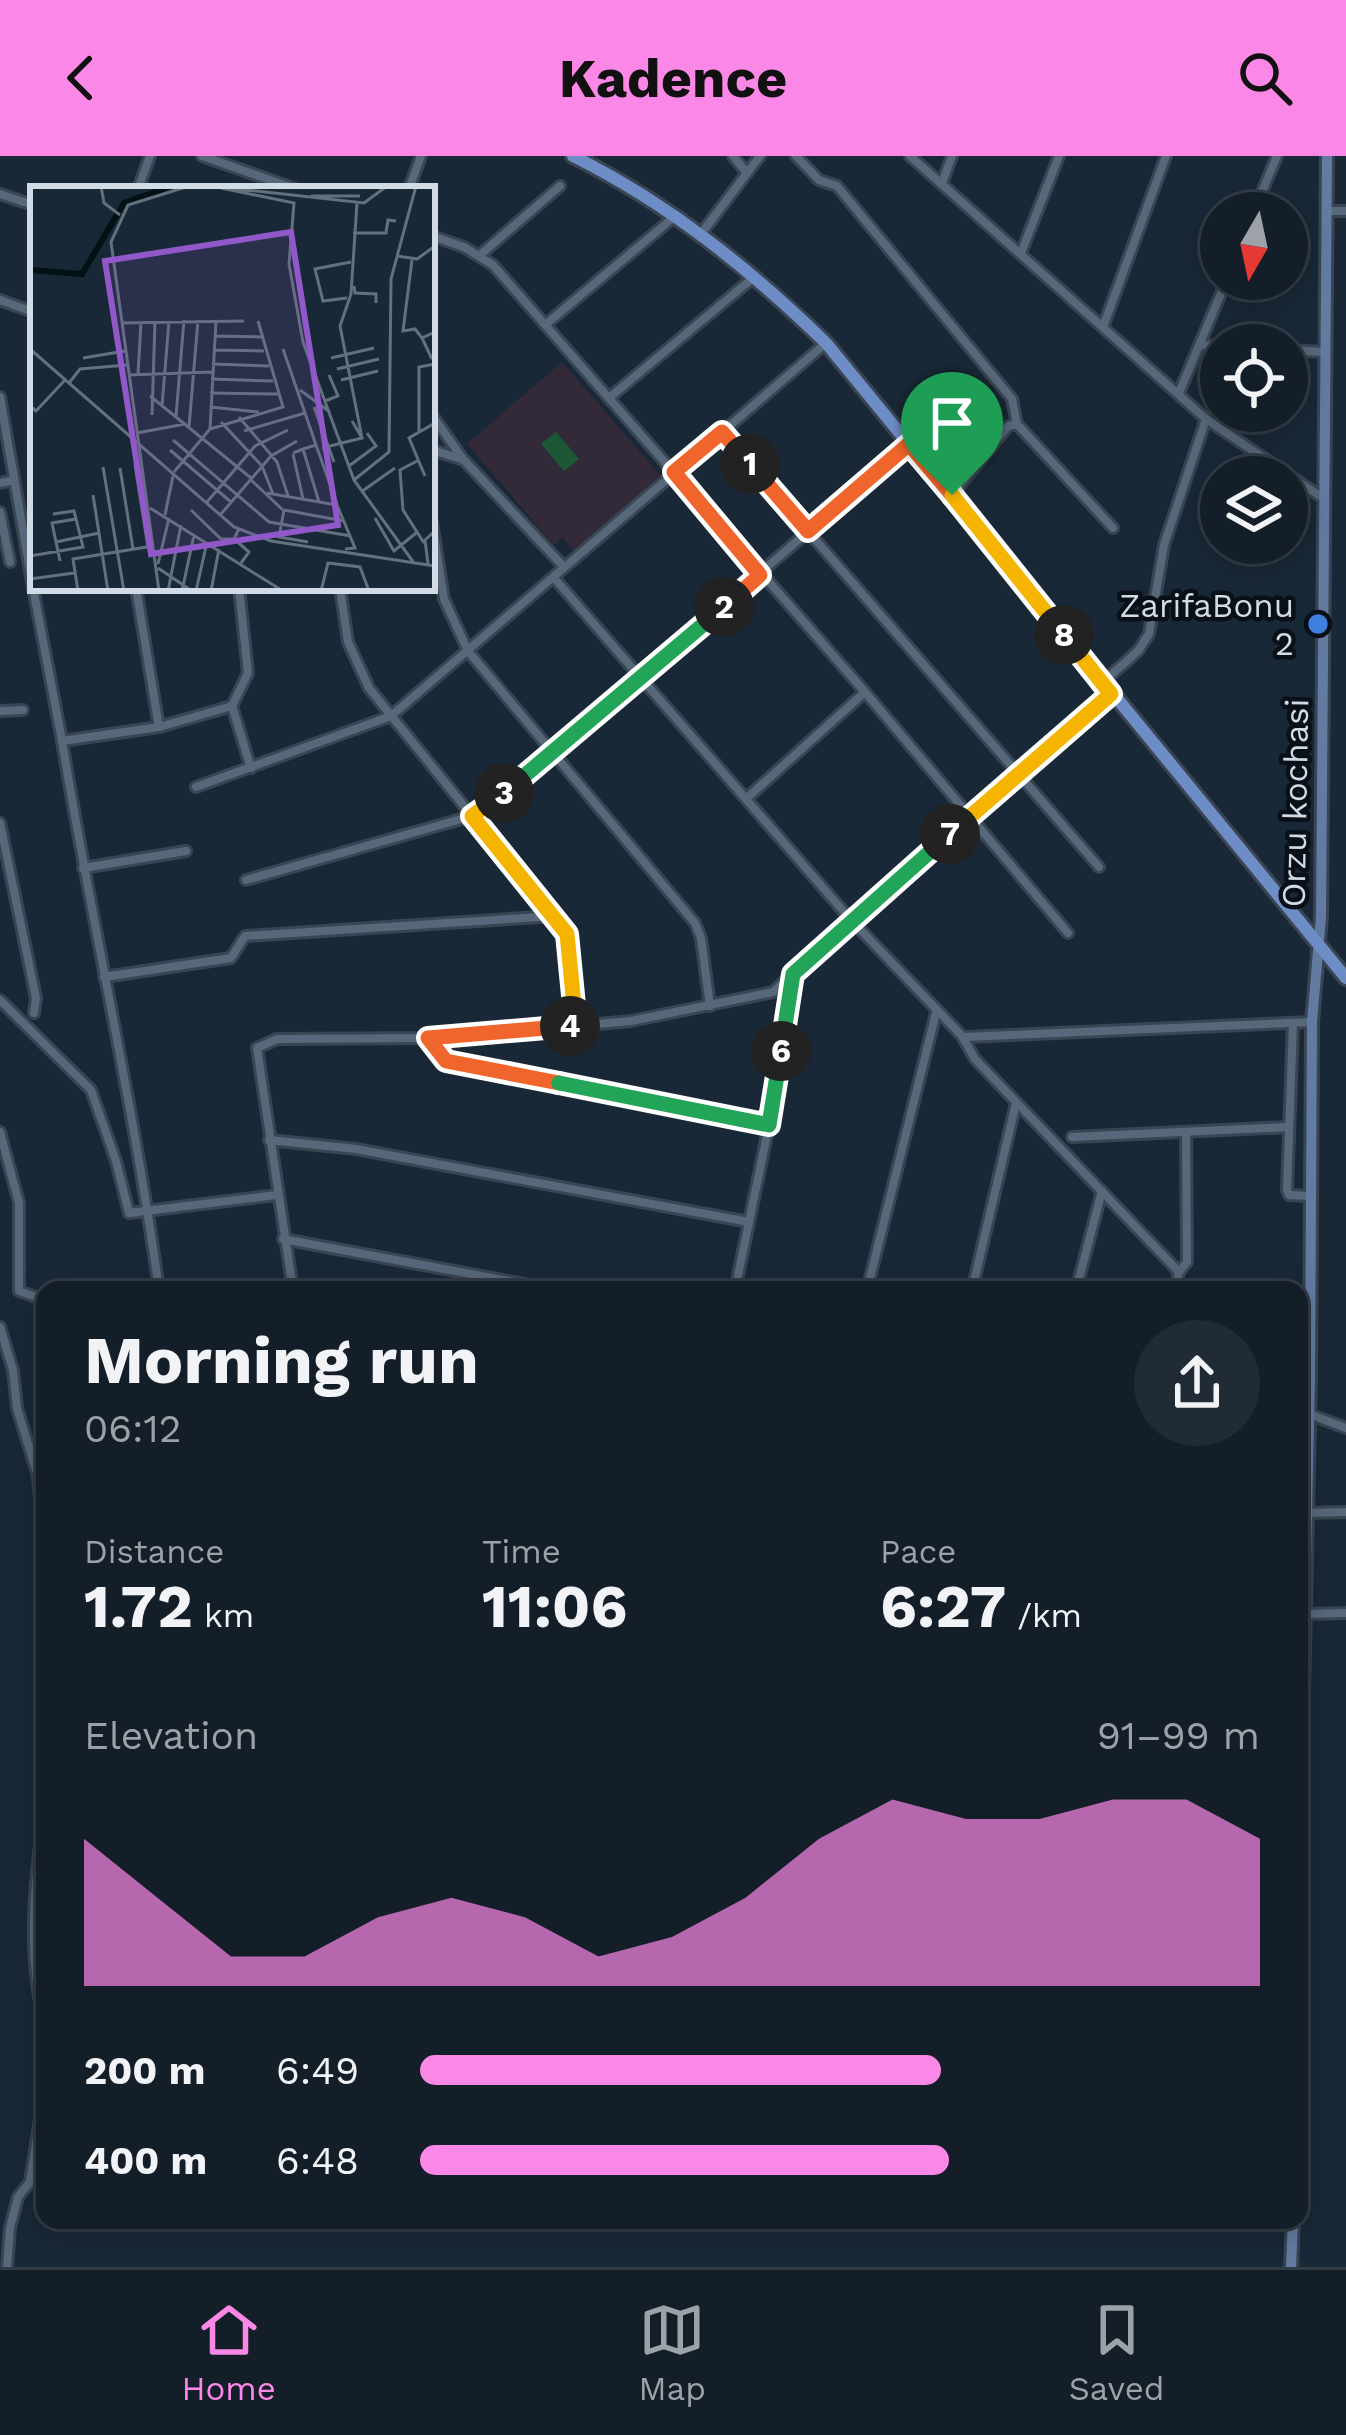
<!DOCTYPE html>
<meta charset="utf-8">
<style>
:root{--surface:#131e29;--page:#202b35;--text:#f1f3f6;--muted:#9da2a8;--line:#323c46;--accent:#fb87e6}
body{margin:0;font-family:"Work Sans",sans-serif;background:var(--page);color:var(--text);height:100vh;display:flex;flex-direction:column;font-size:45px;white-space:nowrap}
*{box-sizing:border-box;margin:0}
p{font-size:39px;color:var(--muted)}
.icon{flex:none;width:66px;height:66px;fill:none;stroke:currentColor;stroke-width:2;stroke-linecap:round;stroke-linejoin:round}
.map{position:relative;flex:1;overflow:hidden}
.panel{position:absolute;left:36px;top:1125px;width:1272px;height:948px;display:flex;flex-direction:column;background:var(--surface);border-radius:24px;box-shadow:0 6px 30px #0003,0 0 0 3px var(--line)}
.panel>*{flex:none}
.needle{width:78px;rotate:189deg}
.fabs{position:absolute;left:1200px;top:36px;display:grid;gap:24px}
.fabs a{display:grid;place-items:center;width:108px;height:108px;border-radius:50%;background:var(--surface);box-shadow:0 6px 30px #0003,0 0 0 3px var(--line);font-size:60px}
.pin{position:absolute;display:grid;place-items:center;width:102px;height:102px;color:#fff;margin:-123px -51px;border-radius:50% 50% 50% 0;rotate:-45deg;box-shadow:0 0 12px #0007}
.pin .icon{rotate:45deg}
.km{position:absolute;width:60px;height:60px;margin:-30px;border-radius:50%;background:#222;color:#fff;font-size:33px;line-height:60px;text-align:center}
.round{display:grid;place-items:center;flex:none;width:126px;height:126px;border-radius:63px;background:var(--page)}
.summary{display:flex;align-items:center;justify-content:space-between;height:204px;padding:0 48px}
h1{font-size:66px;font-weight:700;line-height:90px}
.stats{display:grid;grid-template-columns:repeat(3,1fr);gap:18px;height:204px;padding:12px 48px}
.stats div{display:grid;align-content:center}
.stats b{font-size:60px;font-weight:700}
.stats small{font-size:33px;font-weight:400}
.stats p{font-size:33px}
.chart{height:336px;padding:24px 48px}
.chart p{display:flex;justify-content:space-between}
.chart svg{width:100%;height:216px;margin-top:12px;fill:var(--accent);opacity:.7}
ul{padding:0 48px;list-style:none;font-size:39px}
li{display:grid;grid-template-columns:192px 144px 1fr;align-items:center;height:90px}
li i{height:30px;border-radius:15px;background:var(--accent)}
header{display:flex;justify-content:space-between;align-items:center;height:156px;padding:0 48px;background:var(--accent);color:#111;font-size:54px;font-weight:700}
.dock{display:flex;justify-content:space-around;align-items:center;height:168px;border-top:3px solid var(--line);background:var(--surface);font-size:33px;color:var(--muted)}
.dock a{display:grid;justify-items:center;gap:6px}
.dock .active{color:var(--accent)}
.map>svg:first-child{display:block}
.education{fill:#332a39}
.green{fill:#1c5835}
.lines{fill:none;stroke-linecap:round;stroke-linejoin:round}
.minor-casing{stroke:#394552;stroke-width:14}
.secondary-casing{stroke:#394552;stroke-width:16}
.primary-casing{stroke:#394552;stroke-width:18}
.minor{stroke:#57687a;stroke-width:8}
.secondary{stroke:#627ba1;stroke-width:10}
.primary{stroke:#6e8dc7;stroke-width:12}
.split-1-casing{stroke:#fff;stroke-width:24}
.split-2-casing{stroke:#fff;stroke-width:24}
.split-3-casing{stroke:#fff;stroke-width:24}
.split-4-casing{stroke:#fff;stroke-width:24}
.split-5-casing{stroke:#fff;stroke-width:24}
.split-6-casing{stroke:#fff;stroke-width:24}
.split-7-casing{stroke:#fff;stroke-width:24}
.split-8-casing{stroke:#fff;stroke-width:24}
.split-9-casing{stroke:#fff;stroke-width:24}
.split-1{stroke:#f0652b;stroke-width:15}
.split-2{stroke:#f0652b;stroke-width:15}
.split-3{stroke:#22a559;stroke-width:15}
.split-4{stroke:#f5b400;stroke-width:15}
.split-5{stroke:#f0652b;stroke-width:15}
.split-6{stroke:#22a559;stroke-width:15}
.split-7{stroke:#22a559;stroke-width:15}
.split-8{stroke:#f5b400;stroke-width:15}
.split-9{stroke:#f5b400;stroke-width:15}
.shop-dot{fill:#3f7fe0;stroke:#0a1017;stroke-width:4.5}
.labels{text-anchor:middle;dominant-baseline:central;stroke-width:9;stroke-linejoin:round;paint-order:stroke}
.poi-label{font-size:33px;fill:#d1dbe5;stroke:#0a1017;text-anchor:end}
.street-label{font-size:33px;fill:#d1dbe5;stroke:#0a1017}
.inset-river{fill:none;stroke:#021114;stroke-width:6}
.inset-road{fill:none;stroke:#63707d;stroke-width:3}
.view{fill:#9058c8;fill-opacity:0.15;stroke:#9058c8;stroke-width:6}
.inset-edge{fill:none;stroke:#d1dbe5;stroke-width:6}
</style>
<header><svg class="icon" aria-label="back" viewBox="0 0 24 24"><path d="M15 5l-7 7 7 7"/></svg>Kadence<svg class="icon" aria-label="search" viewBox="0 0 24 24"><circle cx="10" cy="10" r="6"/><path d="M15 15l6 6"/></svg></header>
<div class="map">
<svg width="1346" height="2111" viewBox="0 0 1346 2111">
<rect width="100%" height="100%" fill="#192837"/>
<polygon class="education" points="562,206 660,319 575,397 562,381 554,389 467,288"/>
<polygon class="green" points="556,276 579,303 564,315 541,288"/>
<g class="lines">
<defs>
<g id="minor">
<polyline points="202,0 296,33"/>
<polyline points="796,0 819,24 837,30 1012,243 1017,268"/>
<polyline points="910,0 1206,263 1323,342"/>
<polyline points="747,17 760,0"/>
<polyline points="942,27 952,0"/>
<polyline points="138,33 150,0"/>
<polyline points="409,33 421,0"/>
<polyline points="0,38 33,49"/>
<polyline points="1326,55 1346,55"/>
<polyline points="1253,57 1277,0"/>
<polyline points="701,78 747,17 733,0"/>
<polyline points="432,80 464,91 493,109 865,536 1068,777"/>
<polyline points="1021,97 1059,0"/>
<polyline points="480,99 560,30"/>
<polyline points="0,144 33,156"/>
<polyline points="545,169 674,61"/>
<polyline points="1103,171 1166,0"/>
<polyline points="1200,189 1221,190"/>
<polyline points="1287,194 1325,196"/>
<polyline points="1179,237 1227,123"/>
<polyline points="0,241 33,432"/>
<polyline points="609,242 754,121"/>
<polyline points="432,259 463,303 563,410"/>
<polyline points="722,276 1099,711"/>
<polyline points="432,294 461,303"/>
<polyline points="0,327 14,324"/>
<polyline points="952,339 1008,270 1017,268 1113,372"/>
<polyline points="0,356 10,406"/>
<polyline points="432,366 444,443 468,495 695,767 701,782 710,850"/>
<polyline points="555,423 851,764 962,880 975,903 1179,1116"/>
<polyline points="33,432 62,585"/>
<polyline points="136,432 159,571 232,550"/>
<polyline points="239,432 248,517 232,550 251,612"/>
<polyline points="340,432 348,486 369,532 567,778 576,870"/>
<polyline points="1102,527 1138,495 1149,478 1164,389 1206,263"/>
<polyline points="0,555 23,554"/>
<path d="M159,571l-97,14c30,183 72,365 97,549"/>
<polyline points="196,631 391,560 826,187"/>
<polyline points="747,642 865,536"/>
<polyline points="0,667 36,842 34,857"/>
<polyline points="83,712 186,695"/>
<polyline points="246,724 472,660 491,648 909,289"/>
<polyline points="104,821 231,802 245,780 555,760"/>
<polyline points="0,844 91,934 116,1005 129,1057 277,1039"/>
<polyline points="1293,867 1287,1034 1289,1039 1311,1040"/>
<polyline points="964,881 1312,866"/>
<polyline points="428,882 446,905 769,969"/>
<polyline points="0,976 19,1047 19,1135 45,1144"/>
<polyline points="1072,981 1289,971"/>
<polyline points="269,984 356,993 749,1066"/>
<polyline points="283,1083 557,1134"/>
<polyline points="293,1134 257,892 277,883 428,882 493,874 576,870 631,865 773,836 851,764 1111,538"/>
<polyline points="735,1134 769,969 793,820"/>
<polyline points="867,1134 936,857"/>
<polyline points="972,1134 1016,947"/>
<polyline points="1076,1134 1102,1035"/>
<polyline points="1175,1134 1179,1116 1187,1106 1186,978"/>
<polyline points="0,1171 13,1214 17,1252 38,1320 45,1404"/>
<polyline points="1309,1258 1346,1272"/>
<polyline points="1307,1357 1346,1356"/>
<polyline points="1306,1458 1346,1457"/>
<path d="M45,1650c-10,72 -19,148 0,218"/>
<polyline points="7,2111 10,2072 18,2041 30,2026 45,1931"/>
</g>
<g id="secondary">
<polyline points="1299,1719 1310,1222 1312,866 1321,761 1327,0"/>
<polyline points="1291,2111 1293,2064"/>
</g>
<path id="primary" d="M573,0c96,48 177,113 253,187l520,635"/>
</defs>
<use href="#minor" class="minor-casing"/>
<use href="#secondary" class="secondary-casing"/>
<use href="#primary" class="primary-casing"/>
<use href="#minor" class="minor"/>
<use href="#secondary" class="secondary"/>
<use href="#primary" class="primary"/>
</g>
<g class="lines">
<defs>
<polyline id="split-1" points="750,308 808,375 909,288 952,339"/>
<polyline id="split-2" points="724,451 760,419 674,316 722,276 750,308"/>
<polyline id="split-3" points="504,637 724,451"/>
<polyline id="split-4" points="504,637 472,660 567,778 576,870 570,870"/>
<polyline id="split-5" points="559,927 446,905 428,882 570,870"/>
<polyline id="split-6" points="559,927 769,969 781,895"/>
<polyline id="split-7" points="781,895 793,818 950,678"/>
<polyline id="split-8" points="950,678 1111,538 1064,479"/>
<polyline id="split-9" points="952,339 1064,479"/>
</defs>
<use href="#split-1" class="split-1-casing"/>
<use href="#split-2" class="split-2-casing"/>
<use href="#split-3" class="split-3-casing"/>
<use href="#split-4" class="split-4-casing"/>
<use href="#split-5" class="split-5-casing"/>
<use href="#split-6" class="split-6-casing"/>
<use href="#split-7" class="split-7-casing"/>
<use href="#split-8" class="split-8-casing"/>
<use href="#split-9" class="split-9-casing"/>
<use href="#split-1" class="split-1"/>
<use href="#split-2" class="split-2"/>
<use href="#split-3" class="split-3"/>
<use href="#split-4" class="split-4"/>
<use href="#split-5" class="split-5"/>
<use href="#split-6" class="split-6"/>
<use href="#split-7" class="split-7"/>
<use href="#split-8" class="split-8"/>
<use href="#split-9" class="split-9"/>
</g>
<circle class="shop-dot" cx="1318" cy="468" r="12"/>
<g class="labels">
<g class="poi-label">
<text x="1294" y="449">ZarifaBonu<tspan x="1294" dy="38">2</tspan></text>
</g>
<g class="street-label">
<text transform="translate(1295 647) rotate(-89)">Orzu kochasi</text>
</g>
</g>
<g transform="translate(30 30)">
<rect width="405" height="405" fill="#192837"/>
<path class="inset-river" d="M0,84l52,4 42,-71 48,-17"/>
<path class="inset-road" d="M71,0l3,17 16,12M181,0l153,17 23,-17M191,2l73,15 -5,61 14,78 51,138 60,83M281,10h49M327,17l-6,91 -11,32 22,112M323,47h33l2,-13 8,1M367,70l20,3 18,-13M382,74l-9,71 12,-2 7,9M324,100l1,7 21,1v9M317,112l-24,3 -8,-32 36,-7M91,137l123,-2M185,150l47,1M0,163l204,178 37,14 164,25M253,163l33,96 -13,4M183,164l51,1M53,172l42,-7M301,172l43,-10M402,173l-10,-21 13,-6M182,178l57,2M307,183l42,-10M108,188l3,-52M98,189l84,-3M181,193l62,2M311,194l37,-9M39,197l11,-14 47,-4M270,204l30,22M180,207l69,1M120,210l101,82M295,215l13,-5 -9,-21M0,220l6,5 29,-31M132,220l7,-85M180,221l49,5M284,221l20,55M122,229l3,-94M146,230l8,-96M209,231l38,45 11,34M191,236l41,44 11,28M159,241l9,-107M180,243l73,-22 -25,-86M214,245l61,-18M389,246v-65l16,-3M107,247l48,-9M143,254l96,82 82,14M286,259l21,59M292,262l40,-10 -10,-17M140,264l61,52M263,267l10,-4 16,53M263,268l10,45M389,274l-19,10 3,40 21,33M105,279l13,82M319,280l27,-20 -9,-13M73,281l21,124M90,282l13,81M144,286l36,-43 6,-108M395,290l-16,-38 26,-15M221,294l32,30M324,294l35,-28 2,-173 25,-93M331,306l34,-24M237,307l70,12 18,43 -10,1M63,309l15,96M177,316l48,-56 33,-16M120,322l133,83M161,324l30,29h13M254,324l-5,27 29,5M254,324l60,11M191,328l50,-58 26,-15M135,329l8,-39M345,332l19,33 22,-18M209,343l-5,10 15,13 -8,11M26,356l43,-9M0,370l53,-9 -9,-36 -21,3M30,375l-8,-38 24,-4M128,378l11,-46M398,378l-3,-24 10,-9M128,382l34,23M0,393l44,-6M48,405l-5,-32 80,-13M129,405l-48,-349 17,-37 61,-19M138,405l13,-66M152,405l12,-56M166,405l11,-49M181,405l8,-42M291,405l7,-28 32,4 9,24"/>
<path class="view" d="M261,46l47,293 -187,29 -46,-293z"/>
<rect width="405" height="405" class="inset-edge"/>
</g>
</svg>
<div class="fabs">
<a><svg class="needle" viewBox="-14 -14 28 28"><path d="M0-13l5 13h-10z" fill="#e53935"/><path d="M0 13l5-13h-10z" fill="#9da2a8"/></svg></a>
<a><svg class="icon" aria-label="locate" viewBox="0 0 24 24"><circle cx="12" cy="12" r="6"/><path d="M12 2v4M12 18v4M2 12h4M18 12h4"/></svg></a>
<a><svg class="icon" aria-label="layers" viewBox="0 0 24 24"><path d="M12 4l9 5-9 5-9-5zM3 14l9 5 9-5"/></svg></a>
</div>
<div class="pin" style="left:952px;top:339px;background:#1e9e55"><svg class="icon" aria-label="arrive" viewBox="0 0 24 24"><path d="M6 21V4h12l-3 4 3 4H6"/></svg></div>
<b class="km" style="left:750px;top:308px">1</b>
<b class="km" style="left:724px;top:451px">2</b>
<b class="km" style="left:504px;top:637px">3</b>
<b class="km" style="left:570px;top:870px">4</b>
<b class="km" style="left:781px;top:895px">6</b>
<b class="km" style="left:950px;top:678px">7</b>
<b class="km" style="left:1064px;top:479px">8</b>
<section class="panel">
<div class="summary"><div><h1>Morning run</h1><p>06:12</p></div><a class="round"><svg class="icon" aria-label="share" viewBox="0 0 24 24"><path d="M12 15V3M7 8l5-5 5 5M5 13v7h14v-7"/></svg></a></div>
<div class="stats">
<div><p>Distance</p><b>1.72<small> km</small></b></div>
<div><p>Time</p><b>11:06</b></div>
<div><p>Pace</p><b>6:27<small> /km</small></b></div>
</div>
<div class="chart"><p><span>Elevation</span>91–99 m</p>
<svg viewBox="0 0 160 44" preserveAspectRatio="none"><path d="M0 44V14L10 26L20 38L30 38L40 30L50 26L60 30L70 38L80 34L90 26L100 14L110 6L120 10L130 10L140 6L150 6L160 14V44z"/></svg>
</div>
<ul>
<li><b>200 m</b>6:49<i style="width:62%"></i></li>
<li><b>400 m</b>6:48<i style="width:63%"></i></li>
</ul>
</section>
</div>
<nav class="dock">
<a class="active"><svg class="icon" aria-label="home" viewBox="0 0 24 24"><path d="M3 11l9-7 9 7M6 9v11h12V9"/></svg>Home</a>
<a><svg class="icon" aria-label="map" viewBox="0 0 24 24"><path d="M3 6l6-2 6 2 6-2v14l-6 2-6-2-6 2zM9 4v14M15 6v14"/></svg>Map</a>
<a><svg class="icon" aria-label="saved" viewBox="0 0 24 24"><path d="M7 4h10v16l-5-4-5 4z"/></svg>Saved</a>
</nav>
